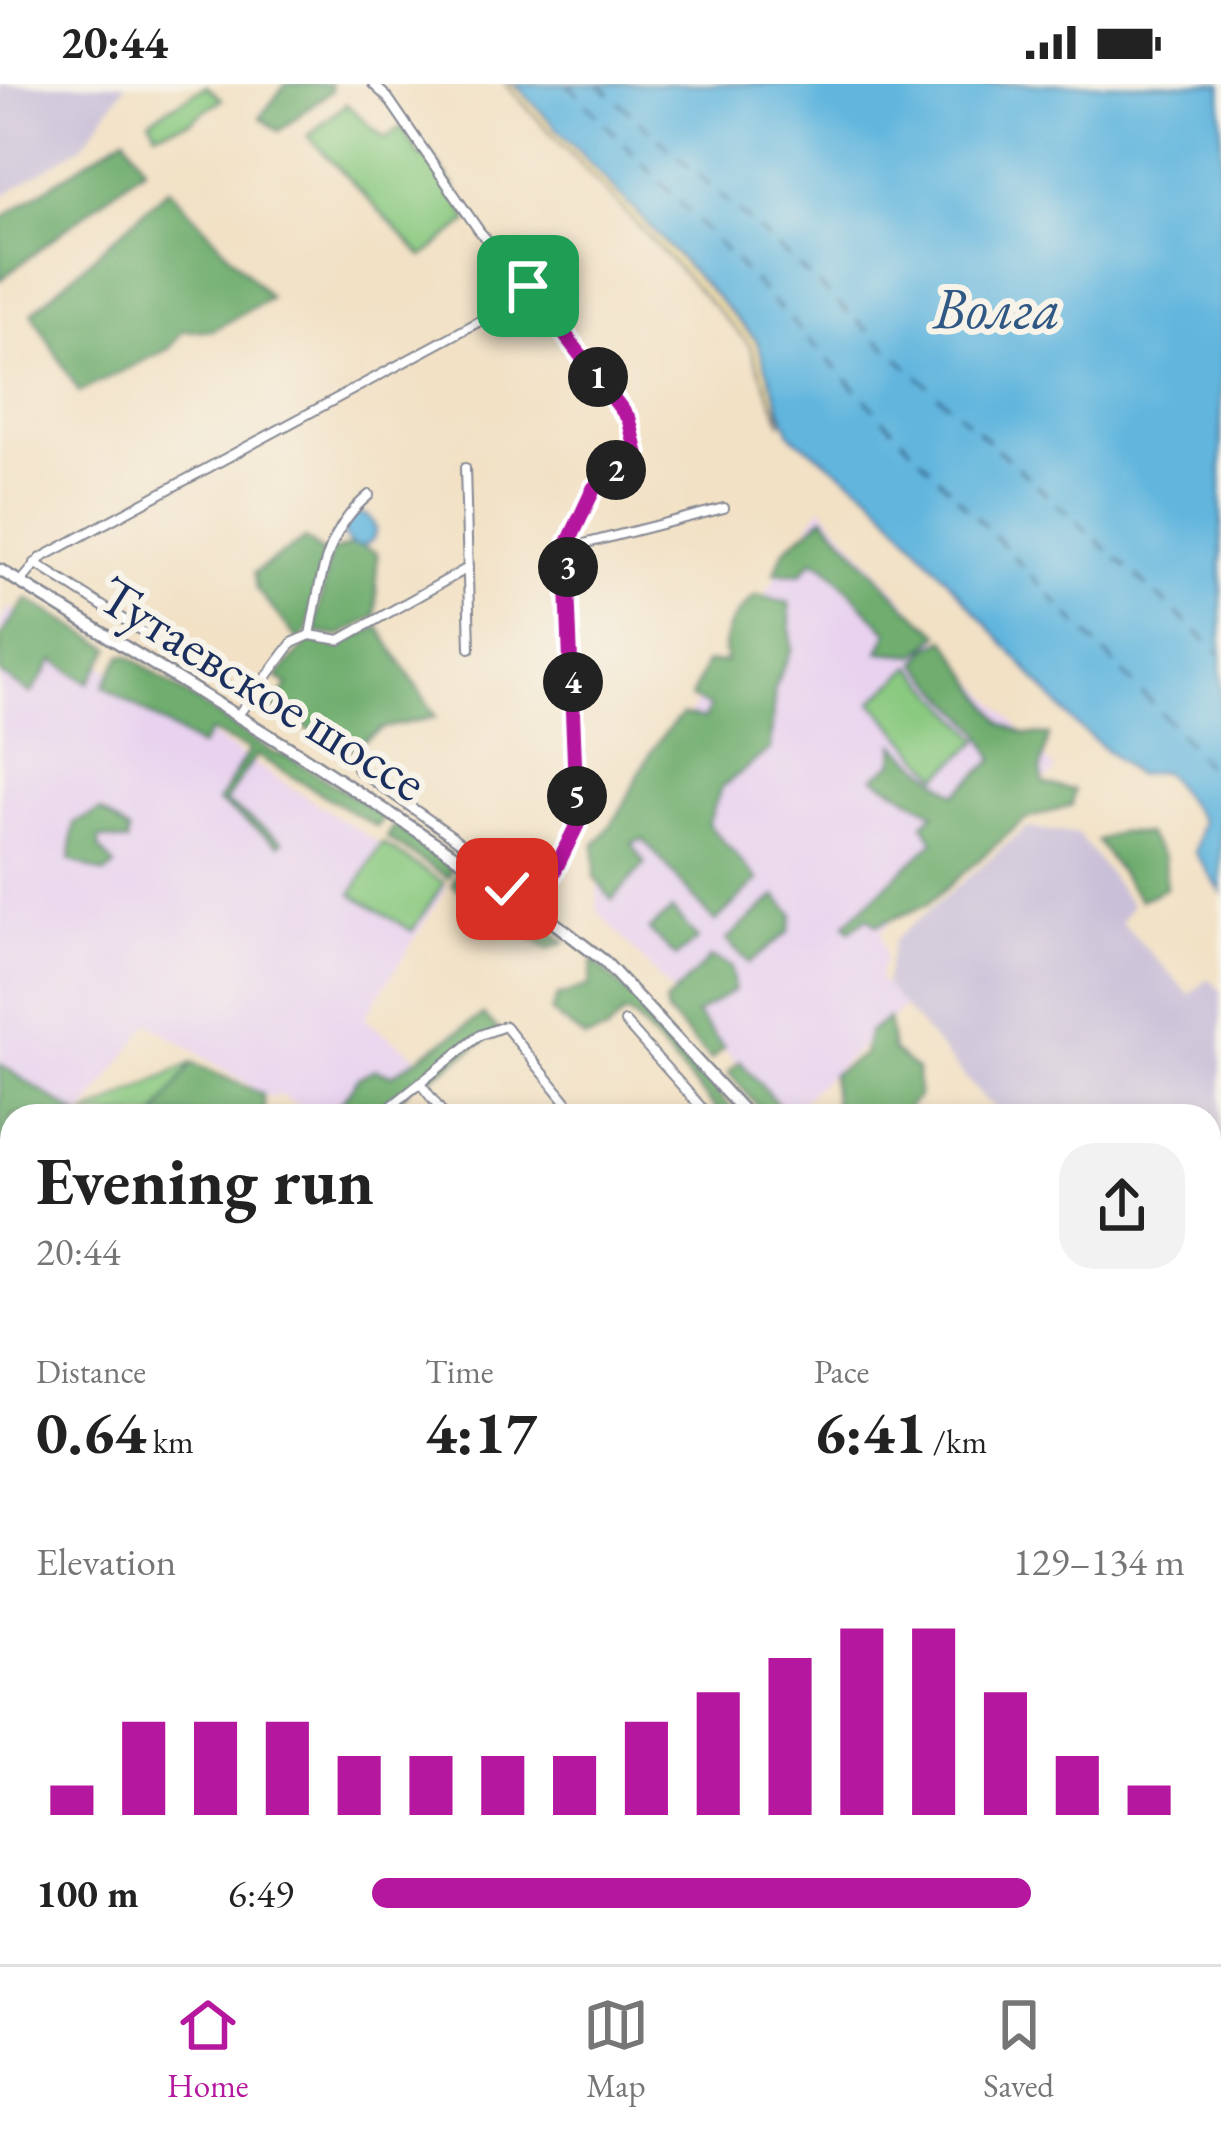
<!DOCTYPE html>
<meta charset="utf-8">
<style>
:root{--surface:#fff;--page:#f2f2f2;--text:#222;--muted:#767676;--line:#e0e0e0;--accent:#b5179e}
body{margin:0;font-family:"EB Garamond",serif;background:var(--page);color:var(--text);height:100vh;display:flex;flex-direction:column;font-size:45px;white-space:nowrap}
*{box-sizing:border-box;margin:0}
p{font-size:39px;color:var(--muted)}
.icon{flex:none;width:66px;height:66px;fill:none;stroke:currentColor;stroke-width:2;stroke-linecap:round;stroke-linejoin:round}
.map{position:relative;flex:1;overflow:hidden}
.drawer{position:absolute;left:0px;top:1020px;width:1221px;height:861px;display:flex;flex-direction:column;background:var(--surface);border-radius:36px 36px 0 0;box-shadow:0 6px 18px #0003}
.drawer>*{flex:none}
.pin{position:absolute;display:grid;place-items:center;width:102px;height:102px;color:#fff;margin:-51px;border-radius:24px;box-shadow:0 6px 18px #0006}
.km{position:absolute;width:60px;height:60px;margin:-30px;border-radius:50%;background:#222;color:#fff;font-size:33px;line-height:60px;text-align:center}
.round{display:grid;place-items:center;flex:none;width:126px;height:126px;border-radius:36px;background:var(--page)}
.overview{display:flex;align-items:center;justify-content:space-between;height:204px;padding:0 36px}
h1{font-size:66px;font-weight:700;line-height:90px}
.figures{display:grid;grid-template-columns:repeat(3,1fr);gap:18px;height:204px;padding:12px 36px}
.figures div{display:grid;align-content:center}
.figures b{font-size:60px;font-weight:700}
.figures small{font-size:33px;font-weight:400}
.figures p{font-size:33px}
.chart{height:336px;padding:24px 36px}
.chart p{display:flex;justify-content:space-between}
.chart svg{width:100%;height:216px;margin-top:12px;stroke:var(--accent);stroke-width:6}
ul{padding:0 36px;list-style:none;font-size:39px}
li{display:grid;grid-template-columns:192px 144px 1fr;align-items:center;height:90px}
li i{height:30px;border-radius:15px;background:var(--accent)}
.status{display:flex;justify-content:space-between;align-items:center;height:84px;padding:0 60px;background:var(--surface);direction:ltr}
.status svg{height:33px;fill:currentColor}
.tabs{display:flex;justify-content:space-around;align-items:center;height:168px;border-top:3px solid var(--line);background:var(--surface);font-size:33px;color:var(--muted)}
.tabs a{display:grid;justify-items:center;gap:6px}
.tabs .active{color:var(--accent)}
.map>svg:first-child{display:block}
.built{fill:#e8d2ef}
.industrial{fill:#c9bfd8}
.green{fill:#8ac980;stroke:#527c6f;stroke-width:3}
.forest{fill:#6fad6e;stroke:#456e66;stroke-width:3}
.sand{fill:#eeda9e;stroke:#84847e;stroke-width:3}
.water{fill:#62b6de;stroke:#3e729e;stroke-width:3}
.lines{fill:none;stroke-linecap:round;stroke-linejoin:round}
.stream{stroke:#62b6de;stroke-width:3}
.ferry{stroke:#305884;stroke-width:3;stroke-dasharray:15 12;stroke-linecap:butt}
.street-casing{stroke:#868892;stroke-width:12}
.primary-casing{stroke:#868892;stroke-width:15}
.street{stroke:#fff;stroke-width:8}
.primary{stroke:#fff;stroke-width:10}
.tram{stroke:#1b2f5e;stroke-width:3}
.route-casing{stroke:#fff;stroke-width:24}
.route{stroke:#b5179e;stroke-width:15}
.labels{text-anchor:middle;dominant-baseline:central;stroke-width:12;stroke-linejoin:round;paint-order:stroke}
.street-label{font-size:54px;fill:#1b2f5e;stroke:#f7f3e8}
.water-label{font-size:57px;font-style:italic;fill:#305884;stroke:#f7f3e8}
</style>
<div class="status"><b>20:44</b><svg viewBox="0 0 49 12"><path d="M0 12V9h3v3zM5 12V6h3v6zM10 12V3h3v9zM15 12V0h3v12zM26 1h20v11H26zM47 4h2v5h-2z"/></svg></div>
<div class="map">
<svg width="1221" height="1880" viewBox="0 0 1221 1880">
<rect width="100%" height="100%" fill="#f7f3e8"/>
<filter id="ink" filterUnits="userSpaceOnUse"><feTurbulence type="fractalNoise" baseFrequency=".00833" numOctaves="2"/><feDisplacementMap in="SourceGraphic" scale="24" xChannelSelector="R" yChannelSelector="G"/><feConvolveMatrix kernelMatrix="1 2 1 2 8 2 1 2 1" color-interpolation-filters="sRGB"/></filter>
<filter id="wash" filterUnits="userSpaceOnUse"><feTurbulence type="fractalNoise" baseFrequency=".004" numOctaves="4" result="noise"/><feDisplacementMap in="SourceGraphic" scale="48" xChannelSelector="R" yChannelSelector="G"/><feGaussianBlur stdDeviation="2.7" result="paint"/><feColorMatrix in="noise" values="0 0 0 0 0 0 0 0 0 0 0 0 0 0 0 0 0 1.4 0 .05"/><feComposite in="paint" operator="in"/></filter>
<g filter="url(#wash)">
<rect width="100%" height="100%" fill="#f2e1c5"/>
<g class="built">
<polygon points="821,422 1056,686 881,847 885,875 878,894 904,923 785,1032 597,826 599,773"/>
<polygon points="10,523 447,803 364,935 422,976 358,1032 314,1032 281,1011 270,1014 149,939 82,1032 0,980 0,539"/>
<polygon points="881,1869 1007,1869 980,1880 887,1880"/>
</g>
<g class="industrial">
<polygon points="0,0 126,0 83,61 0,114"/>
<polygon points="1026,744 1078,750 1132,821 1121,838 1190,911 1209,894 1221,907 1221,1287 1209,1295 1209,1032 1006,1032 984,1015 885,901 894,856"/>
<polygon points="1221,1357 1221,1440 1209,1425 1209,1367"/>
<polygon points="1221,1459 1221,1717 1209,1725 1209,1461"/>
</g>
<g class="green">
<polygon points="206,2 222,15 190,38 156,48 150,35"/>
<polygon points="346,20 385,55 401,43 422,74 429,68 453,101 468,137 423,173 308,52"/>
<polygon points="912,582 980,656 939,692 872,618"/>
<polygon points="382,759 444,799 412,847 352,810"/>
<polygon points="192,979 262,1010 265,1032 84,1032"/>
<polygon points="1027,1869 1094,1869 1098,1880 1034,1878 1019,1872"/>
</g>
<g class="forest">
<polygon points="286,0 331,0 331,7 279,47 260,33"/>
<polygon points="125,52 145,83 0,196 0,135"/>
<polygon points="169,104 270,214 213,246 182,247 170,264 79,308 32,229"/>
<polygon points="824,432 907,523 940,550 916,571 879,568 888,548 826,482 813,476 801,490 775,489 784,466"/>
<polygon points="305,455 323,469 307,548 299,557 256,505 254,489"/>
<polygon points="355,459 377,469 376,532 339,552 314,548 330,469"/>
<path d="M756,511l33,8 3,46 -17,37 -5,63 -49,39 -13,36 50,56 -43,42 -72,-83 -11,4 13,21 -33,36 -17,-22v-34c42,-43 39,-85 87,-129l22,4 6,-12 -19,-9 15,-35 20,-1c-8,-31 9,-47 30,-67z"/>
<polygon points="27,515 111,564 89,599 54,576 31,610 0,590 0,553"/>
<polygon points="379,543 436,633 383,644 344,669 273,622 288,601 277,593 312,554 341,559"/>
<polygon points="946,555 1002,639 1025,650 1049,651 1041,685 1044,700 1074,706 1072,721 1024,736 927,821 877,841 867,833 850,847 845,840 934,757 923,740 934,729 874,693 894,678 895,660 955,710 994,676 980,647 917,579 928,564"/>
<polygon points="128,571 273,669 289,673 385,732 377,743 256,671 225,718 283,757 279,761 218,718 249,666 210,648 200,663 104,602 121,572"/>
<polygon points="101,727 129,748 127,758 100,754 99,764 115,782 105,790 70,776 74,739"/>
<polygon points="394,741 453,782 448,794 387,754"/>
<polygon points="1119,748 1146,750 1164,774 1166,804 1140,816 1097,757"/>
<polygon points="459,786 565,858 548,865 452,801"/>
<polygon points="776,812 793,830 789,848 749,879 726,856"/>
<polygon points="672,826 698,855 676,873 649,846"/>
<polygon points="711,873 731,883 734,906 696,930 724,963 711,976 667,929 665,919"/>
<polygon points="593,876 644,925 738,1032 723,1032 633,933 624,930 607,948 585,954 551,929 557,913 589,902"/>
<path d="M483,931l16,15 -71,50 -15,-1c-15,37 -46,37 -81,37l26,-38 17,-9 17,6z"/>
<polygon points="888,934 893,967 917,986 918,1013 899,1032 836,1032 831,991 864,970 868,949"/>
<polygon points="740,977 788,1032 766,1032 728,988"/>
<polygon points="192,979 262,1010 265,1032 156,1032"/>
<polygon points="0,980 80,1032 12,1032 12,1176 0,1164"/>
<polygon points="0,1541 12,1542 12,1597 0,1592"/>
<polygon points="633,1869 890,1869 883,1873 887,1880 635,1880"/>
</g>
<polygon class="sand" points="505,0 515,0 533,18 756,256 774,298 782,341 749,260"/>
<g class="water">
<polygon points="515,0 1221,0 1221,808 1195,768 1202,737 1167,692 1161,687 1135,691 1075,640 872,410 790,350 756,255"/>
<circle cx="359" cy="446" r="16"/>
</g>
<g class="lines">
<polyline class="stream" points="1209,1451 1221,1450"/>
<g class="ferry">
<polyline points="568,0 1177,646 1221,700"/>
<polyline points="599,0 1221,570"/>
</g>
</g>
</g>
<g filter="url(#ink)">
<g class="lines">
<defs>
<g id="street">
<polyline points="373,0 388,14 480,148 538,213 629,335 637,369 594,404 566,464 576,741 562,780 535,824"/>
<polyline points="465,384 470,564"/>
<polyline points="568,464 724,424"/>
<polyline points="35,479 248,615"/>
<polyline points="20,499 41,474 493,230 528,202"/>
<polyline points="310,551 340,556 468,484"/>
<path d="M238,631l54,-72 18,-8c11,-55 14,-103 59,-140"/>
<polyline points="357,685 459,757"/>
<polyline points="625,938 709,1032"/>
<polyline points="421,1000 445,1032"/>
<polyline points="379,1032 480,951 505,942 578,1032"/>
<polyline points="1209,1315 1221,1306"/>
<polyline points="503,1880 510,1869"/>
</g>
<g id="primary">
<polyline points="0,486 301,671 535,824 604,877 748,1032"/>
<polyline points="0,1626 12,1629"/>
<polyline points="574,1869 596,1880"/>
<polyline points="1163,1869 1169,1880"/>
<polyline points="1176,1869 1183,1880"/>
</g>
</defs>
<use href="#street" class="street-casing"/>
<use href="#primary" class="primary-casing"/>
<use href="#street" class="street"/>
<use href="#primary" class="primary"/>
<g class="tram">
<polyline points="0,1295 12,1309"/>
<polyline points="0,1655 12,1659"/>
<polyline points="526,1869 546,1880"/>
</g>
</g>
</g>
<g class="lines" filter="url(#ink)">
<defs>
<polyline id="route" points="507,805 536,824 577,741 566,464 594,404 637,369 629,335 528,202"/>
</defs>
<use href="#route" class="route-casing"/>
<use href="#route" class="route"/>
</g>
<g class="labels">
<g class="street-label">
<text transform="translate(263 604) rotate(32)">Тутаевское шоссе</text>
</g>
<g class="water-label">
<text x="997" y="224">Волга</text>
</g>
</g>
</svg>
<div class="pin" style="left:528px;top:202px;background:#1e9e55"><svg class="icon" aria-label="arrive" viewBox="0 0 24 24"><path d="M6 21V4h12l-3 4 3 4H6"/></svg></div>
<div class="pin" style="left:507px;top:805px;background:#d93025"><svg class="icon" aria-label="check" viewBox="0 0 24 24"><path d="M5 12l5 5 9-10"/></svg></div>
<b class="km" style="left:598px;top:293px">1</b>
<b class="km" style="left:616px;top:386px">2</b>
<b class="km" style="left:568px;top:483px">3</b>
<b class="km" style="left:573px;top:598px">4</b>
<b class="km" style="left:577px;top:712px">5</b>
<section class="drawer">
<div class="overview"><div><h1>Evening run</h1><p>20:44</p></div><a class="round"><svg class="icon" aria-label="share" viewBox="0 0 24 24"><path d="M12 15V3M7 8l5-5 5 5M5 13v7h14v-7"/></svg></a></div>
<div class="figures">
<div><p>Distance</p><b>0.64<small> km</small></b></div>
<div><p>Time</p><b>4:17</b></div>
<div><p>Pace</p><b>6:41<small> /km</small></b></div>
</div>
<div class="chart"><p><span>Elevation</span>129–134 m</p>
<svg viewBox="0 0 160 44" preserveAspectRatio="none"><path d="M5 44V38M15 44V25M25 44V25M35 44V25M45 44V32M55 44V32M65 44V32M75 44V32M85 44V25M95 44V19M105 44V12M115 44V6M125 44V6M135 44V19M145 44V32M155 44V38"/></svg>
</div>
<ul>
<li><b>100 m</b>6:49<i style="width:81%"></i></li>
</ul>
</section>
</div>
<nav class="tabs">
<a class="active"><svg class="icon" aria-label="home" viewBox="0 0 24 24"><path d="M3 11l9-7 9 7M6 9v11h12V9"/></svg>Home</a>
<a><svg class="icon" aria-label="map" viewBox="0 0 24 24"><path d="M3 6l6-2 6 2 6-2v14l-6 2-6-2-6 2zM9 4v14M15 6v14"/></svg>Map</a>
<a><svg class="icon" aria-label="saved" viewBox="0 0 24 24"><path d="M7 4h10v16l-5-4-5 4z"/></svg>Saved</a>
</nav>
